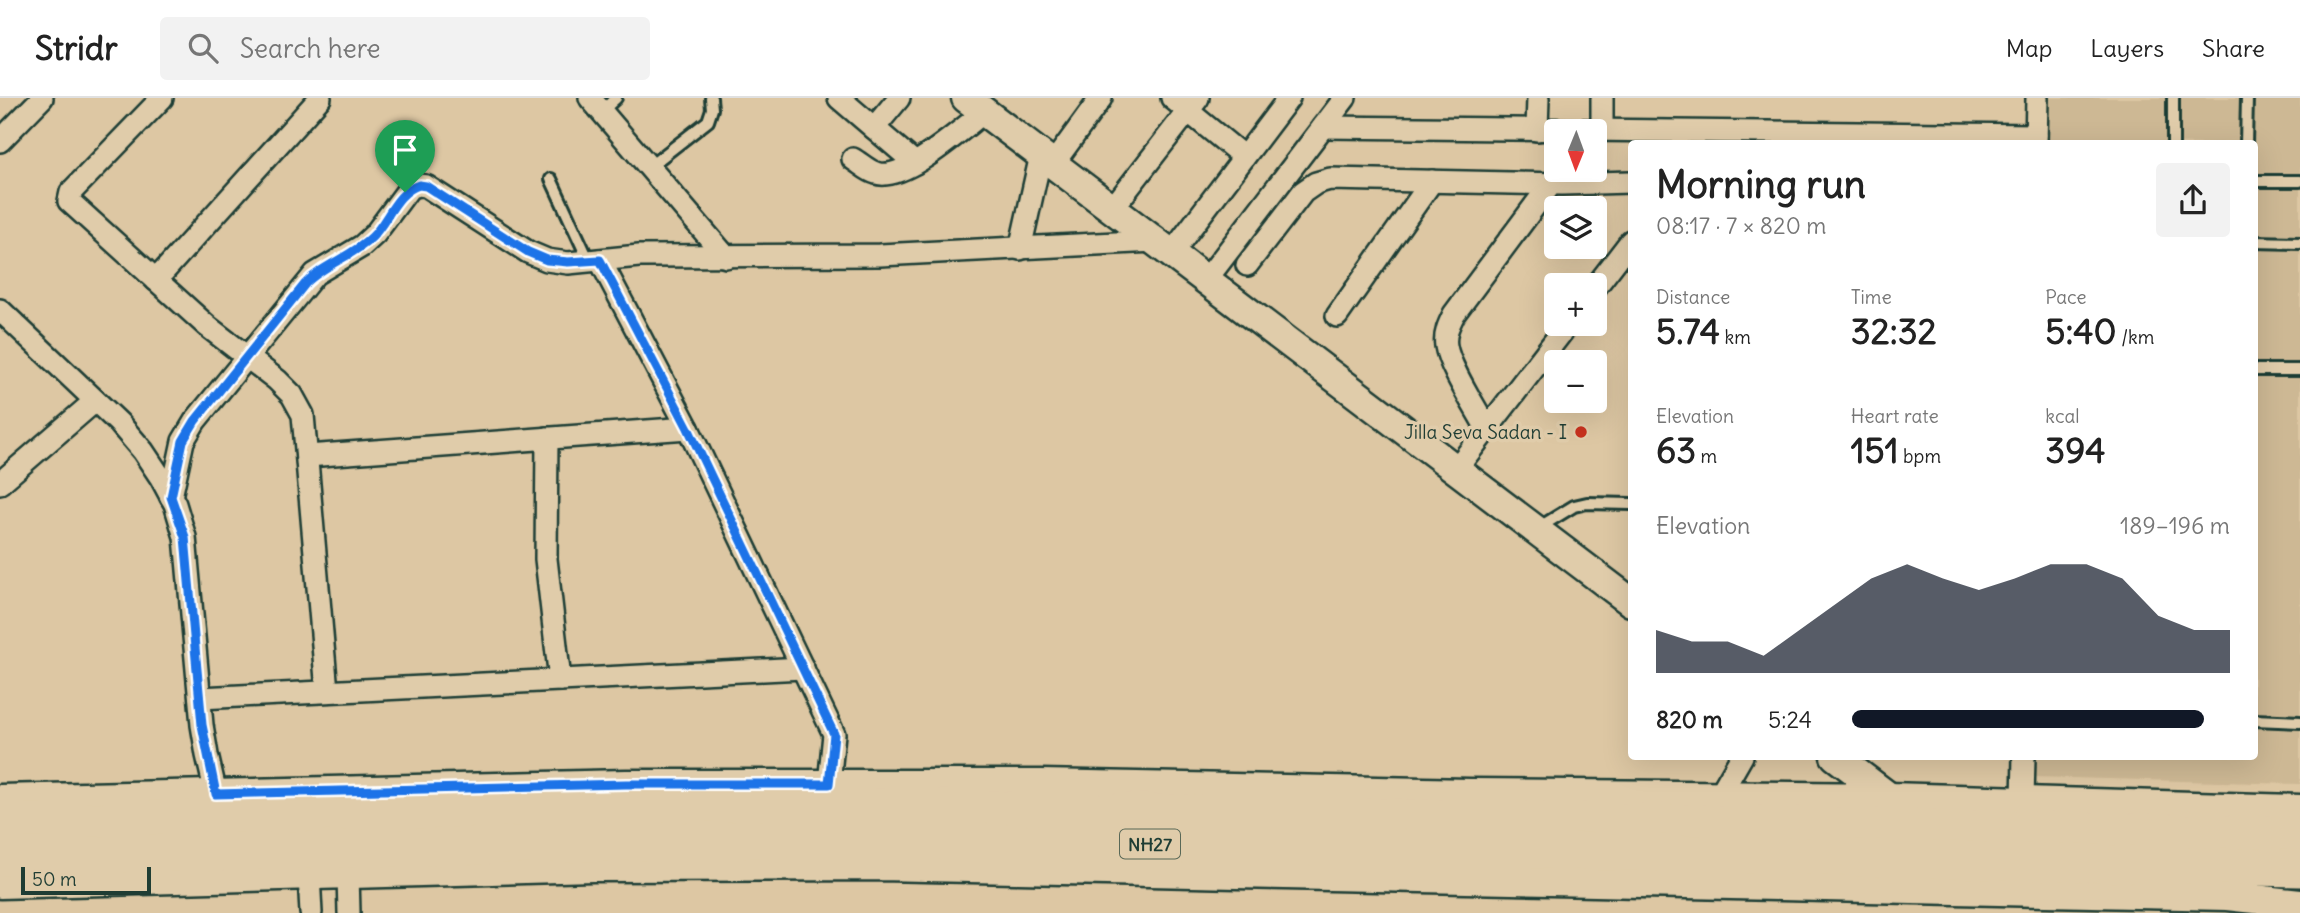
<!DOCTYPE html>
<meta charset="utf-8">
<style>
:root{--surface:#fff;--page:#f2f2f2;--text:#222;--muted:#767676;--line:#e0e0e0;--accent:#111827}
body{margin:0;font-family:Delius,sans-serif;background:var(--page);color:var(--text);height:100vh;display:flex;flex-direction:column;font-size:26px;white-space:nowrap}
*{box-sizing:border-box;margin:0}
p{font-size:23px;color:var(--muted)}
.icon{flex:none;width:38px;height:38px;fill:none;stroke:currentColor;stroke-width:2;stroke-linecap:round;stroke-linejoin:round}
.map{position:relative;flex:1;overflow:hidden}
.details{position:absolute;left:1628px;top:42px;width:630px;height:620px;display:flex;flex-direction:column;background:var(--surface);border-radius:7px;box-shadow:0 7px 28px #0002}
.details>*{flex:none}
.needle{width:46px;rotate:181deg}
.controls{position:absolute;left:1544px;top:21px;display:grid;gap:14px}
.controls a{display:grid;place-items:center;width:63px;height:63px;border-radius:7px;background:var(--surface);box-shadow:0 7px 28px #0002;font-size:35px}
.scale{position:absolute;left:21px;bottom:18px;width:130px;box-sizing:border-box;padding-left:7px;border:4px solid #1f3d34;border-top:0;font-size:19px;line-height:24px;white-space:nowrap;color:#1f3d34;-webkit-text-stroke:5px #e0ccaa;paint-order:stroke}
.pin{position:absolute;display:grid;place-items:center;width:60px;height:60px;color:#fff;margin:-72px -30px;border-radius:50% 50% 50% 0;rotate:-45deg;box-shadow:0 0 7px #0007}
.pin .icon{rotate:45deg}
.round{display:grid;place-items:center;flex:none;width:74px;height:74px;border-radius:7px;background:var(--page)}
.headline{display:flex;align-items:center;justify-content:space-between;height:119px;padding:0 28px}
h1{font-size:38px;font-weight:700;line-height:52px}
.stats{display:grid;grid-template-columns:repeat(3,1fr);gap:10px;height:119px;padding:7px 28px}
.stats div{display:grid;align-content:center}
.stats b{font-size:35px;font-weight:700}
.stats small{font-size:19px;font-weight:400}
.stats p{font-size:19px}
.chart{height:196px;padding:14px 28px}
.chart p{display:flex;justify-content:space-between}
.chart svg{width:100%;height:126px;margin-top:7px;fill:var(--accent);opacity:.7}
ul{padding:0 28px;list-style:none;font-size:23px}
li{display:grid;grid-template-columns:112px 84px 1fr;align-items:center;height:52px}
li i{height:18px;border-radius:9px;background:var(--accent)}
header{display:flex;align-items:center;gap:42px;box-sizing:border-box;height:98px;padding:0 35px;background:var(--surface);border-bottom:2px solid var(--line)}
header strong{font-size:33px}
nav{display:flex;gap:38px;margin-inline-start:auto;font-size:24px}
.search{width:490px;height:63px;background:var(--page);display:flex;align-items:center;gap:18px;box-sizing:border-box;padding:0 24px;border-radius:7px;color:var(--muted);font-size:26px}
.map>svg:first-child{display:block}
.built{fill:#cdb894}
.lines{fill:none;stroke-linecap:round;stroke-linejoin:round}
.lane-casing{stroke:#1f3d34;stroke-width:16}
.street-casing{stroke:#1f3d34;stroke-width:26}
.secondary-casing{stroke:#1f3d34;stroke-width:33}
.highway-casing{stroke:#1f3d34;stroke-width:42}
.lane{stroke:#e0ccaa;stroke-width:10}
.street{stroke:#e0ccaa;stroke-width:21}
.secondary{stroke:#e0ccaa;stroke-width:28}
.highway{stroke:#e0ccaa;stroke-width:37}
.route-casing{stroke:#fff;stroke-width:14}
.route{stroke:#1a73e8;stroke-width:9}
.poi-dot{fill:#c8321e;stroke:#e0ccaa;stroke-width:2.5}
.labels{text-anchor:middle;dominant-baseline:central;stroke-width:7;stroke-linejoin:round;paint-order:stroke}
.shield{fill:#e0ccaa;stroke:#596857;stroke-width:2}
.shield-label{font-size:18px;font-weight:bold;fill:#1f3d34}
.poi-label{font-size:19px;fill:#1f3d34;stroke:#e0ccaa;text-anchor:end}
</style>
<header>
<strong>Stridr</strong>
<div class="search"><svg class="icon" aria-label="search" viewBox="0 0 24 24"><circle cx="10" cy="10" r="6"/><path d="M15 15l6 6"/></svg>Search here</div>
<nav><a>Map</a><a>Layers</a><a>Share</a></nav>
</header>
<div class="map">
<svg width="2300" height="815" viewBox="0 0 2300 815">
<rect width="100%" height="100%" fill="#ddc7a3"/>
<filter id="ink" filterUnits="userSpaceOnUse"><feTurbulence type="fractalNoise" baseFrequency=".0143" numOctaves="2"/><feDisplacementMap in="SourceGraphic" scale="14" xChannelSelector="R" yChannelSelector="G"/><feConvolveMatrix kernelMatrix="1 2 1 2 8 2 1 2 1" color-interpolation-filters="sRGB"/></filter>
<g filter="url(#ink)">
<polygon class="built" points="2044,0 2300,0 2300,686 2032,679 2033,658 2254,658 2254,46 2043,45"/>
<g class="lines">
<defs>
<g id="lane">
<polyline points="2173,0 2173,46"/>
<polyline points="601,14 616,0"/>
<polyline points="2246,46 2247,0"/>
<polyline points="649,69 708,23 712,11 711,0"/>
<polyline points="551,81 589,163"/>
<polyline points="2254,83 2300,83"/>
<polyline points="2254,144 2300,145"/>
<polyline points="2254,272 2300,272"/>
<polyline points="1538,430 1574,408 1587,405 1631,406"/>
<polyline points="2254,622 2300,624"/>
</g>
<g id="street">
<polyline points="162,0 71,94 69,103 207,228 277,282 292,297 303,317 327,593"/>
<polyline points="590,0 726,159"/>
<polyline points="839,0 915,65"/>
<polyline points="1172,0 1244,59"/>
<polyline points="1602,0 1602,33"/>
<polyline points="1323,29 2036,37"/>
<polyline points="874,30 899,0"/>
<polyline points="1537,32 1538,0"/>
<polyline points="0,43 42,0"/>
<polyline points="2036,46 2037,0"/>
<path d="M853,61c7,4 15,12 23,14 27,10 87,-45 108,-61"/>
<polyline points="1053,66 1101,0"/>
<polyline points="1112,111 1198,0"/>
<polyline points="1020,151 1041,57"/>
<polyline points="1171,156 1289,0"/>
<polyline points="600,162 688,330 834,636 829,686"/>
<polyline points="1247,167 1303,94 1316,85 1330,81 1562,86 1631,84"/>
<polyline points="156,182 320,0"/>
<polyline points="1206,182 1345,0"/>
<polyline points="1594,191 1631,143"/>
<polyline points="0,212 119,325 143,353 161,380 175,406 185,439 202,627 207,657 216,696"/>
<polyline points="1337,218 1432,83"/>
<path d="M1487,331c-11,-21 -38,-62 -41,-83 -2,-12 3,-22 8,-32l97,-130"/>
<polyline points="547,340 546,461 560,582"/>
<polyline points="307,358 688,330"/>
<polyline points="1456,371 1568,226"/>
<polyline points="0,385 95,303"/>
<polyline points="171,399 183,343 195,323 315,176 362,148 375,136 410,89 419,87 426,88 528,154 547,162 568,165 639,158 880,157 1155,143"/>
<polyline points="200,600 803,570"/>
<polyline points="1719,698 1742,658"/>
<polyline points="2023,703 2024,658"/>
<polyline points="348,776 349,815"/>
<polyline points="309,777 311,815"/>
</g>
<g id="secondary">
<polyline points="966,0 1631,504"/>
<polyline points="1835,658 1889,699"/>
<polyline points="0,701 626,686 1042,686 1470,695 1889,699 2300,711"/>
<polyline points="0,786 592,769 881,768 2227,798 2300,806"/>
</g>
<g id="highway">
<polyline points="0,725 770,707 2300,737"/>
<polyline points="0,759 769,741 1531,752 2300,770"/>
</g>
</defs>
<use href="#lane" class="lane-casing"/>
<use href="#street" class="street-casing"/>
<use href="#secondary" class="secondary-casing"/>
<use href="#highway" class="highway-casing"/>
<use href="#lane" class="lane"/>
<use href="#street" class="street"/>
<use href="#secondary" class="secondary"/>
<use href="#highway" class="highway"/>
</g>
</g>
<g class="lines" filter="url(#ink)">
<defs>
<path id="route" d="M419,87l7,1 102,66 19,8 21,2 32,-2 88,168 146,306 -5,50h-203l-410,10 -14,-69 -17,-188 -14,-40 12,-56 12,-20 110,-137c19,-20 47,-27 67,-47 16,-16 24,-45 47,-52z"/>
</defs>
<use href="#route" class="route-casing"/>
<use href="#route" class="route"/>
</g>
<circle class="poi-dot" cx="1581" cy="334" r="7"/>
<g class="labels">
<rect class="shield" x="1120" y="731.5" width="60" height="29" rx="5"/>
<g class="shield-label">
<text x="1150" y="746">NH27</text>
</g>
<g class="poi-label">
<text x="1567" y="334">Jilla Seva Sadan - I</text>
</g>
</g>
</svg>
<div class="controls">
<a><svg class="needle" viewBox="-14 -14 28 28"><path d="M0-13l5 13h-10z" fill="#e53935"/><path d="M0 13l5-13h-10z" fill="#767676"/></svg></a>
<a><svg class="icon" aria-label="layers" viewBox="0 0 24 24"><path d="M12 4l9 5-9 5-9-5zM3 14l9 5 9-5"/></svg></a>
<a>+</a>
<a>−</a>
</div>
<div class="scale">50 m</div>
<div class="pin" style="left:405px;top:94px;background:#1e9e55"><svg class="icon" aria-label="arrive" viewBox="0 0 24 24"><path d="M6 21V4h12l-3 4 3 4H6"/></svg></div>
<section class="details">
<div class="headline"><div><h1>Morning run</h1><p>08:17 · 7 × 820 m</p></div><a class="round"><svg class="icon" aria-label="share" viewBox="0 0 24 24"><path d="M12 15V3M7 8l5-5 5 5M5 13v7h14v-7"/></svg></a></div>
<div class="stats">
<div><p>Distance</p><b>5.74<small> km</small></b></div>
<div><p>Time</p><b>32:32</b></div>
<div><p>Pace</p><b>5:40<small> /km</small></b></div>
</div>
<div class="stats">
<div><p>Elevation</p><b>63<small> m</small></b></div>
<div><p>Heart rate</p><b>151<small> bpm</small></b></div>
<div><p>kcal</p><b>394</b></div>
</div>
<div class="chart"><p><span>Elevation</span>189–196 m</p>
<svg viewBox="0 0 160 44" preserveAspectRatio="none"><path d="M0 44V29L10 33L20 33L30 38L40 29L50 20L60 11L70 6L80 11L90 15L100 11L110 6L120 6L130 11L140 24L150 29L160 29V44z"/></svg>
</div>
<ul>
<li><b>820 m</b>5:24<i style="width:93%"></i></li>
</ul>
</section>
</div>
